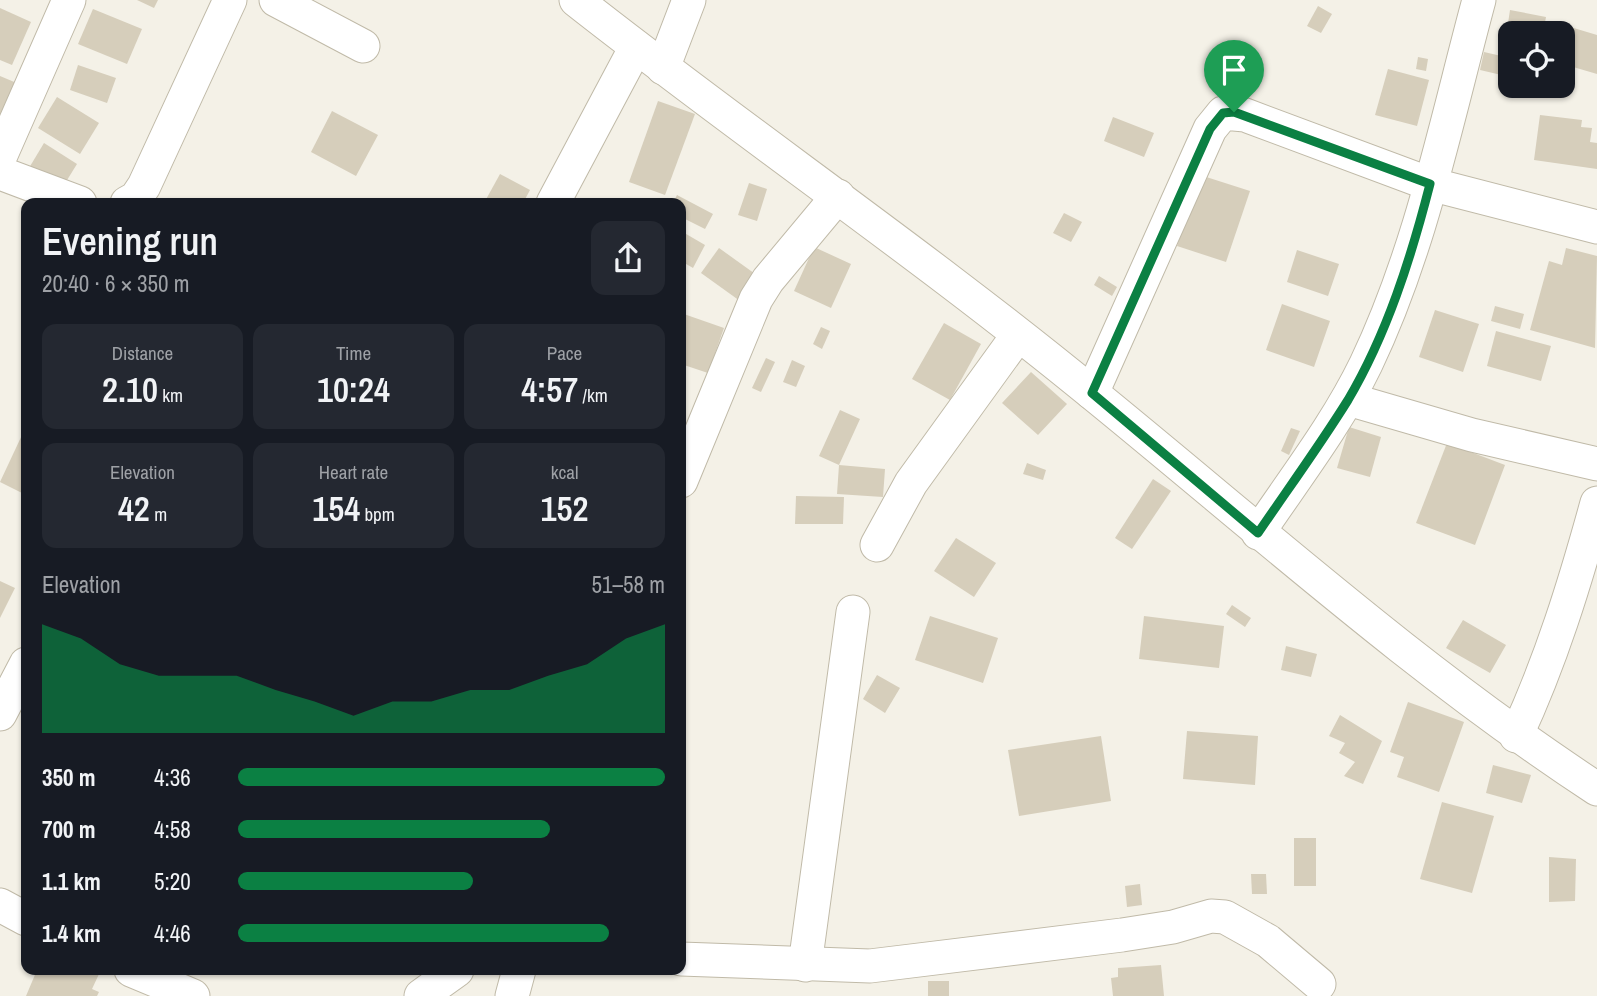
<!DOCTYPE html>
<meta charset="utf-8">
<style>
:root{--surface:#171b24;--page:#242831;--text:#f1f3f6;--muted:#9ea1a6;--accent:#0b8043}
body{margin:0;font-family:"Archivo Narrow",sans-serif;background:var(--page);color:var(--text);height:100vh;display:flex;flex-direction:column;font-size:26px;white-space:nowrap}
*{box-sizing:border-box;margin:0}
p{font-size:23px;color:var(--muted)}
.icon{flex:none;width:38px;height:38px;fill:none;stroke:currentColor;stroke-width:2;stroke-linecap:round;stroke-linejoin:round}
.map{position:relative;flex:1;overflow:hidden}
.sheet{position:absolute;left:21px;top:198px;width:665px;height:777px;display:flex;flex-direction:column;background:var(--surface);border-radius:14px;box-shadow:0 2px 5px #0004}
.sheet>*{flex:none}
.fabs{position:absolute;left:1498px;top:21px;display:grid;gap:14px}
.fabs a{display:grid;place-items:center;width:77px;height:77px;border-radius:14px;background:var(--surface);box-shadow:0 2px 5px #0004;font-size:35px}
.pin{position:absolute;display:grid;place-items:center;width:60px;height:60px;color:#fff;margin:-72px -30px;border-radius:50% 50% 50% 0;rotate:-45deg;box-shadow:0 0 7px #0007}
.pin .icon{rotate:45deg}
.round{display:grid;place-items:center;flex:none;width:74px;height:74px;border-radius:14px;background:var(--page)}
.summary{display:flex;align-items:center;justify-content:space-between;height:119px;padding:0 21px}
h1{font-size:38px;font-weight:600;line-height:52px}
.stats{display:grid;grid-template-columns:repeat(3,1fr);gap:10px;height:119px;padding:7px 21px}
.stats div{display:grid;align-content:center;border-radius:14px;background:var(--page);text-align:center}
.stats b{font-size:35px;font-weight:600}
.stats small{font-size:19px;font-weight:400}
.stats p{font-size:19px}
.chart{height:196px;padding:14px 21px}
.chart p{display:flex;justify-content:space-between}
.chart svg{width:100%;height:126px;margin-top:7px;fill:var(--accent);opacity:.7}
ul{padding:0 21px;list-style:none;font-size:23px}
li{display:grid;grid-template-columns:112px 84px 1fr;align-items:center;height:52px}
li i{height:18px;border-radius:9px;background:var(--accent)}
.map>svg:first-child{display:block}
.building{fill:#d6cebb}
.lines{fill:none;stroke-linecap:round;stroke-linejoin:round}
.minor-casing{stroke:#c0baa8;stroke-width:35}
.minor{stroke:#fff;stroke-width:33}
.route-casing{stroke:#fff;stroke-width:14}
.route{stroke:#0b8043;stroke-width:9}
</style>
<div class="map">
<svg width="1597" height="996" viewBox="0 0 1597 996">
<rect width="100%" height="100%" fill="#f4f1e7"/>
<g class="building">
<polygon points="137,0 158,0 154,8"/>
<polygon points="1318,6 1332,14 1321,33 1307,26"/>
<polygon points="0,8 31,22 12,65 0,60"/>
<polygon points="93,9 142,29 127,64 78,44"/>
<polygon points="1510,10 1546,17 1543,33 1510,33 1510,51 1504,50"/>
<polygon points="1557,23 1597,35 1597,74 1563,64 1563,33 1554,33"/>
<polygon points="1484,52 1510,58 1510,77 1480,70"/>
<polygon points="1418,57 1428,59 1426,71 1416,69"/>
<polygon points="78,65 116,78 107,103 70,90"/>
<polygon points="1388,69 1429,80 1417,126 1375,115"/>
<polygon points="0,76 19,84 4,116 0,114"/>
<polygon points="57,97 99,123 80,154 38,128"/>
<polygon points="658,101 695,114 665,195 629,182"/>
<polygon points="332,111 378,135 356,176 311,152"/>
<polygon points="1540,115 1582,120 1581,127 1592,128 1590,142 1597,143 1597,169 1534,160"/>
<polygon points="1113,117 1154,133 1144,157 1104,141"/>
<polygon points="44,143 77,164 59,193 26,173"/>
<polygon points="500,174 530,190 523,203 484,203"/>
<polygon points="1200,175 1250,191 1226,262 1177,246"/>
<polygon points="749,183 767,189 757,221 738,215"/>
<polygon points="677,195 713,214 705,229 681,217 681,203 673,203"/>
<polygon points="1064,213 1082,222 1071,242 1053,233"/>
<polygon points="681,231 705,245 693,268 681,261"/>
<polygon points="814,247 851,264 831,308 794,291"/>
<polygon points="719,248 758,276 740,301 701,273"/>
<polygon points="1566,248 1597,256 1595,348 1530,330 1549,261 1562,265"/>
<polygon points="1297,250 1339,264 1328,296 1287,282"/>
<polygon points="1099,276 1117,287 1112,296 1094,285"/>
<polygon points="1282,304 1330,321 1314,367 1266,350"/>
<polygon points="1495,306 1524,314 1520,329 1491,321"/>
<polygon points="1435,310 1479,324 1463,372 1419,357"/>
<polygon points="681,313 724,328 708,373 681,364"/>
<polygon points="944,323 981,344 950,400 912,379"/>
<polygon points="821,327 830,331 822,349 813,344"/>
<polygon points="1496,331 1551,346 1541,381 1487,366"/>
<polygon points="766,358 775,362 761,392 752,388"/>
<polygon points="792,360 805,366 796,387 783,382"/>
<polygon points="1031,372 1067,404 1038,435 1002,403"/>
<polygon points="840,410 860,419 839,465 885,469 883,497 837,494 839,465 819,456"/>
<polygon points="1349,427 1381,437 1370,477 1337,468"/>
<polygon points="1291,428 1300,431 1289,455 1281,451"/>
<polygon points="22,435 26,437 26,495 0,482"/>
<polygon points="1447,443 1505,465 1475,545 1416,523"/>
<polygon points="1027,463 1046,470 1043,480 1023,474"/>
<polygon points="1153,479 1171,491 1132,549 1115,538"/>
<polygon points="796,496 844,497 843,524 795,524"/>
<polygon points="956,538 996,563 974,597 934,571"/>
<polygon points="0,581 15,588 0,618"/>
<polygon points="1232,605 1251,618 1245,627 1226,614"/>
<polygon points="930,616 998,638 983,683 915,660"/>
<polygon points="1144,616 1224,626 1219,668 1139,659"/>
<polygon points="1463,620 1506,645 1490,673 1446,648"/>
<polygon points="1286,646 1317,654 1311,677 1281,670"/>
<polygon points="877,675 900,688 885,713 863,699"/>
<polygon points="1408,702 1464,722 1439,792 1397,777 1404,757 1390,752"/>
<polygon points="1340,715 1382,741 1363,784 1344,776 1355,762 1339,753 1345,743 1329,736"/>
<polygon points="1187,731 1258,736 1255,785 1183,779"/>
<polygon points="1101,736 1111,801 1019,816 1008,750"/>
<polygon points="1493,765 1531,775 1522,803 1486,793"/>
<polygon points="1442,802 1494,816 1472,893 1420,879"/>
<rect x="1294" y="838" width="22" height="48"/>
<polygon points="1549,857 1576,859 1575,901 1549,902"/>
<polygon points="1251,874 1266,874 1267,894 1252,894"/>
<polygon points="1140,884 1142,905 1127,907 1125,886"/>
<polygon points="1161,965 1164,996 1113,996 1111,978 1118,977 1118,968"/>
<polygon points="37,970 88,970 99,974 92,989 99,992 97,996 26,996"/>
<rect x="928" y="981" width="21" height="15"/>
</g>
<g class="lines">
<defs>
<g id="minor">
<polyline points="276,0 363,46"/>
<path d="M576,0c170,134 349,256 516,393 166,135 326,279 505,396"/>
<polyline points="663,68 689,0"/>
<polyline points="0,157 69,0"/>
<polyline points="0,173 80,203"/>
<polyline points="127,203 136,198 144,186 230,0"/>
<polyline points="553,203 636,47"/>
<polyline points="1092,393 1210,129 1223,113 1245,115 1430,184 1597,227"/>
<polyline points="1348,399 1472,435 1597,464"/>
<polyline points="681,481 756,299 768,280 838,196"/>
<path d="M1258,533c37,-55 79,-109 108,-169 55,-115 80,-242 113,-364"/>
<polyline points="877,545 911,483 1018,335"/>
<polyline points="0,714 26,664"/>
<path d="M1516,736c35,-75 59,-153 81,-233"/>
<polyline points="0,905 26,919"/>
<polyline points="681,959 870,966 1122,935 1173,927 1211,916 1225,917 1268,941 1319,984"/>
<polyline points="805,965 853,612"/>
<polyline points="131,970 193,996"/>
<polyline points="421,996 457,970"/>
<polyline points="512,996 519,970"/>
</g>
</defs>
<use href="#minor" class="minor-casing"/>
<use href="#minor" class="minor"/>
</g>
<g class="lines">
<defs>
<path id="route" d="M1234,112l196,72c-19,74 -43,150 -82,216 -28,45 -60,89 -90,133l-166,-140 118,-264 13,-16z"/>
</defs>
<use href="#route" class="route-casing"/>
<use href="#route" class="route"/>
</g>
</svg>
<div class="fabs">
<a><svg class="icon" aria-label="locate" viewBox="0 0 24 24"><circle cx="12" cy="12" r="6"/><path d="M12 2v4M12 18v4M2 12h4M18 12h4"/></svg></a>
</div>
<div class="pin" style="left:1234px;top:112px;background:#1e9e55"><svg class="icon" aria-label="arrive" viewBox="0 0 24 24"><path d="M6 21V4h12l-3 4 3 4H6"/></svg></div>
<section class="sheet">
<div class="summary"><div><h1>Evening run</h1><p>20:40 · 6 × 350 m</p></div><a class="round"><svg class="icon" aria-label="share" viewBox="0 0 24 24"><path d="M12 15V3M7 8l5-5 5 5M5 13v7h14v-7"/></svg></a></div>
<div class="stats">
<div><p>Distance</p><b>2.10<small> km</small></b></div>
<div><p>Time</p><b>10:24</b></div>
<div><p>Pace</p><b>4:57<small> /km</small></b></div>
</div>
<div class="stats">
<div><p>Elevation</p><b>42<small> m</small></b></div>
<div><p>Heart rate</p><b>154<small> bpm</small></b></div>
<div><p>kcal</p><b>152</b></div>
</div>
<div class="chart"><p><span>Elevation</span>51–58 m</p>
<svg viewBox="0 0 160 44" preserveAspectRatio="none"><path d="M0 44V6L10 11L20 20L30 24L40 24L50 24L60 29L70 33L80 38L90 33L100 33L110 29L120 29L130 24L140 20L150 11L160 6V44z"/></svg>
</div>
<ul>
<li><b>350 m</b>4:36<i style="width:100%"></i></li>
<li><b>700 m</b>4:58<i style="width:73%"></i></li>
<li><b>1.1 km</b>5:20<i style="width:55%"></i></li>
<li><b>1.4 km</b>4:46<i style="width:87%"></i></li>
</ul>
</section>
</div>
